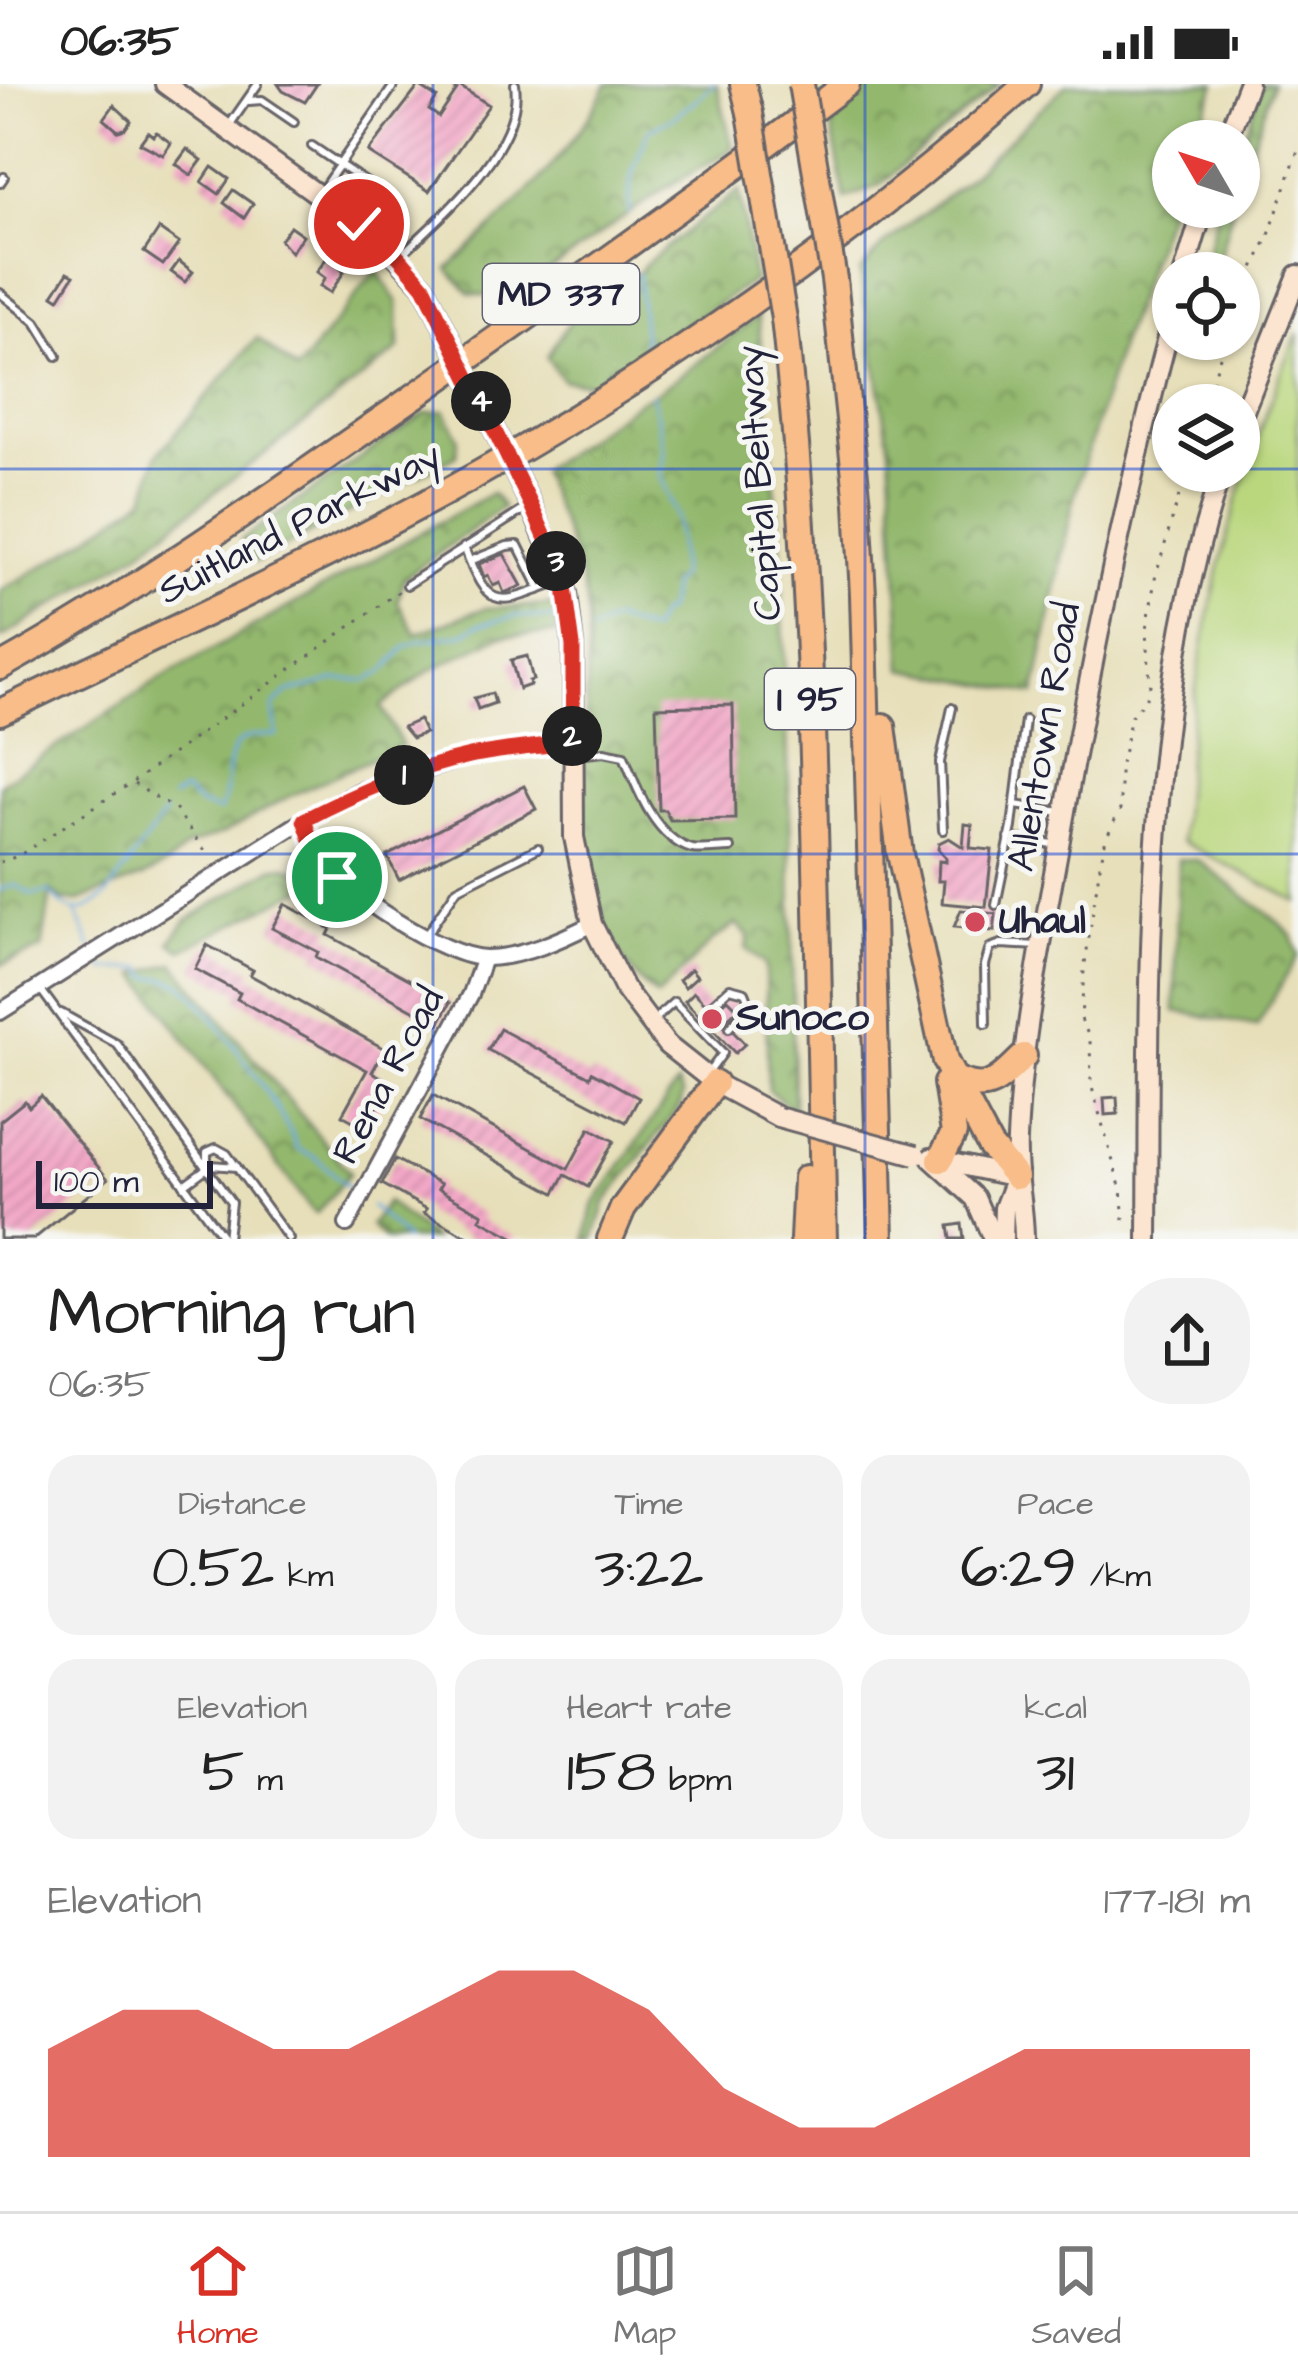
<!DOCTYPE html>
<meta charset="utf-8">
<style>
:root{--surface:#fff;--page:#f2f2f2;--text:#222;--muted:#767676;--line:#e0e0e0;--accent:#d93025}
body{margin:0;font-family:"Architects Daughter",sans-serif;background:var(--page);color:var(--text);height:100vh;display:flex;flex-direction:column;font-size:45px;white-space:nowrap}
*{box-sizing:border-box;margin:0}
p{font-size:39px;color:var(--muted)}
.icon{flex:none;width:66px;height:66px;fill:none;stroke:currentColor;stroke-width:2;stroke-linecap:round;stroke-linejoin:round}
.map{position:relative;height:1155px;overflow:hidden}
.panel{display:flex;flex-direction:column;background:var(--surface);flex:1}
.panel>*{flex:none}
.needle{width:78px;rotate:309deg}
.fabs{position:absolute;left:1152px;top:36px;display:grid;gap:24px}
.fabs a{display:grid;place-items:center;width:108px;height:108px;border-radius:50%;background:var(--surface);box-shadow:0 3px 9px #0004;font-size:60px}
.scale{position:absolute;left:36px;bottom:30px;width:177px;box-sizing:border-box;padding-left:12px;border:6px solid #22223b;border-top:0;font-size:33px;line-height:42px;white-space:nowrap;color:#22223b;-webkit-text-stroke:9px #f6f6f2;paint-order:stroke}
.pin{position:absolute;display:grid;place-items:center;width:102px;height:102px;color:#fff;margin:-51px;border:6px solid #fff;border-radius:50%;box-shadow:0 3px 12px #0007}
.km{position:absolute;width:60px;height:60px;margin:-30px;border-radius:50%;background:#222;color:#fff;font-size:33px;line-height:60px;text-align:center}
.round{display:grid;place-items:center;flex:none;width:126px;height:126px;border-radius:48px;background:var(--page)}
.head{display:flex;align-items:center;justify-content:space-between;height:204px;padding:0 48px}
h1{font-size:66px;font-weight:600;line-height:90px}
.figures{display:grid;grid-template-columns:repeat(3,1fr);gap:18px;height:204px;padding:12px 48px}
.figures div{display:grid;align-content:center;border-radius:30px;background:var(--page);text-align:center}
.figures b{font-size:60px;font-weight:600}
.figures small{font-size:33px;font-weight:400}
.figures p{font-size:33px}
.chart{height:336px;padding:24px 48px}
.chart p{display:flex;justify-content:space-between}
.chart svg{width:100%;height:216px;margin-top:12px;fill:var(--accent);opacity:.7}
.status{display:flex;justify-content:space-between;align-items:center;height:84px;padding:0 60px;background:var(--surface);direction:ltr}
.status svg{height:33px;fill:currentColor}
.menu{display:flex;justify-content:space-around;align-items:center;height:168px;border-top:3px solid var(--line);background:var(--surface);font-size:33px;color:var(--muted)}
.menu a{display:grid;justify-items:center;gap:6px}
.menu .selected{color:var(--accent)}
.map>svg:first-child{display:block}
.green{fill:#bad77e;stroke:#6e7c5c;stroke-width:3}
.forest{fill:url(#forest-crowns);stroke:#5a6d54;stroke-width:3}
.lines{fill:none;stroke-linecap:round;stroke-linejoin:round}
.stream{stroke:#6face1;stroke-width:3}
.building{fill:url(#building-hatch)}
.lane-casing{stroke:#676467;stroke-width:12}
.street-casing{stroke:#676467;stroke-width:20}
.secondary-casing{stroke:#676467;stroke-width:24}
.highway-casing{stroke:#676467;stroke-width:30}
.path{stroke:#676467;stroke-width:3;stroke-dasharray:3 9;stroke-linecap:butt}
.lane{stroke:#fff;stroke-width:6}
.street{stroke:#fff;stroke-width:14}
.secondary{stroke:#fce5d0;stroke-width:18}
.highway{stroke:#f8bd89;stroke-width:24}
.secondary-bridge-casing{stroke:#676467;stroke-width:24;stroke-linecap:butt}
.highway-bridge-casing{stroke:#676467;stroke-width:30;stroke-linecap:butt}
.secondary-bridge{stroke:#fce5d0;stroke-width:18}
.highway-bridge{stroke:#f8bd89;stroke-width:24}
.route-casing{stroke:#fff;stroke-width:24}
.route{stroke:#d93025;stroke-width:15}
.grid{fill:none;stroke:#1d4ed8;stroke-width:3;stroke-opacity:0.55}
.poi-dot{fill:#d1495b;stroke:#f6f6f2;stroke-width:4.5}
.labels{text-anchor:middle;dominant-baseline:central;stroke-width:10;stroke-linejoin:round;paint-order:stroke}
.shield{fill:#f6f6f2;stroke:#626272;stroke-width:3}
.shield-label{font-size:36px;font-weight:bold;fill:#22223b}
.street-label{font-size:39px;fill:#22223b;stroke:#f6f6f2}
.poi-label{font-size:39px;font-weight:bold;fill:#22223b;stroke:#f6f6f2;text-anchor:start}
</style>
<div class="status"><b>06:35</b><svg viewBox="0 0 49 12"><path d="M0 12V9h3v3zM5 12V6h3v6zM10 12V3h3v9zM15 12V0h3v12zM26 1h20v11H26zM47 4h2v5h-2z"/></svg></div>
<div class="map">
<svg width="1298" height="1155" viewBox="0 0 1298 1155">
<defs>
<pattern id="forest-crowns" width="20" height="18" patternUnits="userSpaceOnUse" patternTransform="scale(3)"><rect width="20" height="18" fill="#93b86d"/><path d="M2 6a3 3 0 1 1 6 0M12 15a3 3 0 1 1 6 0" fill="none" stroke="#78955b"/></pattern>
<pattern id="building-hatch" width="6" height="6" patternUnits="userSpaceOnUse" patternTransform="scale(3)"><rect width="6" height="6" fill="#f2a7c6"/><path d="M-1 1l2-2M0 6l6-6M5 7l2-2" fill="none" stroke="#cf8fab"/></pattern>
</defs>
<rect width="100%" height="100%" fill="#f6f6f2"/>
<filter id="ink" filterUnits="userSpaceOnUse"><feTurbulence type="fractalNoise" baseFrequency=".00833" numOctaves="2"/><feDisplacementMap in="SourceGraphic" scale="24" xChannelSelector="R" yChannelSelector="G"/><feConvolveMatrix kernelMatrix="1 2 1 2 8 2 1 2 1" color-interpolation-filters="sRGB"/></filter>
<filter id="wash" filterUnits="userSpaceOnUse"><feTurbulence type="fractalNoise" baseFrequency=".004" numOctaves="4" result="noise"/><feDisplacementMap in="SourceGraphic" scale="48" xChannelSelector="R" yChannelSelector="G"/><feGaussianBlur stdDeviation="2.7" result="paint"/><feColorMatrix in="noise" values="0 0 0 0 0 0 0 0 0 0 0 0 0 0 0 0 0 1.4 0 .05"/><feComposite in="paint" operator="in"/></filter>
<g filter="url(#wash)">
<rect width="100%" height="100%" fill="#e7dfb9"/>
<path class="green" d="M1298,249v569l-117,-61c8,-174 47,-347 117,-508z"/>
<g class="forest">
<path d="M607,0h110l16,65 -68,39 -156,111 -39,-6 -22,-24c55,-51 127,-116 159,-185z"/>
<polygon points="874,0 1000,0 878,102 845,115 829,29"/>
<polygon points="1067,0 1216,0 1194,57 1173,57 1173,113 1120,260 1074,413 1035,610 903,585 890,364 860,188 881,163 964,98"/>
<polygon points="1262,0 1272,0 1239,102 1239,65"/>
<path d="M739,106l15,90 -157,104 -34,-4 -16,-22c24,-50 51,-60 95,-88l2,-5z"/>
<polygon points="1218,123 1233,123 1215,189 1202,189"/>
<polygon points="376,186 398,218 399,265 139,468 0,555 0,507 67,468 145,414 157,371 257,254 297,287"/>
<path d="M758,232l22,221 11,311 3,262 -26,-20 -3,-125 -19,-17 3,-11 -13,-13 -24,17 -55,56c-107,-86 -62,-266 -70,-386 -3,-38 -32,-102 -47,-140l102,-72c18,-4 94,-67 116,-83z"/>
<polygon points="445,327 458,353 457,371 256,478 241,456 425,329"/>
<polygon points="492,409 503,423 404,494 398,518 416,550 485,524 555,521 559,549 500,552 429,587 381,622 402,661 286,714 222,750 187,762 169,779 143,793 79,817 63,817 51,807 42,865 0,881 0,700 162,594"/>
<polygon points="1178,775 1198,776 1278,838 1292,852 1298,872 1257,942 1175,927"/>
<polygon points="285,782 300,787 308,802 182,866 170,858 187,836 273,784"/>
<polygon points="174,879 350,1089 317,1129 312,1127 137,890"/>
<polygon points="677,1000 683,1011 680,1022 605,1119 594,1155 586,1155 593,1122"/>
<polygon points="387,1118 433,1155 385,1155 370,1142"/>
</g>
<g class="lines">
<g class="stream">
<polyline points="629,129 631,92 648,47 674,33 714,1"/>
<polyline points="638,190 645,269"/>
<polyline points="591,548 614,536 651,548 659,531 668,525 672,500 680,491 677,433 660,391 664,367 652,309"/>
<path d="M172,714l12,-7 16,14 20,6c11,-20 1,-65 27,-73 9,-4 21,-2 30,-3l-4,-28 13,-14 50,-13h32l15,-8 21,-24 15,-7 44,-7 14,-9 38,-9 44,3"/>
<path d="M0,806l15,-5 17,10 17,-3c23,23 30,26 58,3l58,-82"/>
<polyline points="76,828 91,863"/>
<path d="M96,871l10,15 38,-2 4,9c12,0 27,2 37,10 22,17 107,135 112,162l18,8 34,31"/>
<polyline points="371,1122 406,1155"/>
</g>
</g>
<g id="blocks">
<g class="building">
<polygon points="278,0 317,0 305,18 283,7"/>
<polygon points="456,0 489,21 429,107 368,68 419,2 437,14 429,26 439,33 457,6 453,4"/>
<polygon points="114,21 131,37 125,45 118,47 104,35"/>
<polygon points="148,48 153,52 156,48 171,59 163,71 140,59"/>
<polygon points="187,65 202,76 191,91 176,80"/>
<polygon points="212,83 229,95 219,110 202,98"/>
<polygon points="233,106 253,120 244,134 224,119"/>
<polygon points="290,142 303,151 291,168 280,156"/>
<polygon points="159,145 179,159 163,181 144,168"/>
<polygon points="328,172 344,188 330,209 320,202 325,194 317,188"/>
<polygon points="179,177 193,188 185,198 171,188"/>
<polygon points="68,188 74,191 59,215 53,211"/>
<polygon points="504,470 522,502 504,509 500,499 493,502 488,491 484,493 479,480"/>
<polygon points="527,572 533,596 529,597 530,601 519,605 511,576"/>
<polygon points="492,609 495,619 478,625 474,614"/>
<polygon points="733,621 735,735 670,736 665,726 659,726 656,623"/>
<polygon points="419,636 425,649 412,654 403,643"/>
<polygon points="524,702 536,725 399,796 387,772"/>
<polygon points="965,740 972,741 970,764 992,766 986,823 942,819 944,797 938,797 939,777 946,778 946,774 938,765 939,759 949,754 963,763"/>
<polygon points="285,820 331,845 328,851 451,918 439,940 316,873 318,868 272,844"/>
<polygon points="961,826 996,830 994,847 954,843"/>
<polygon points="207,861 253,886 250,891 385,965 372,988 391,998 366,1044 342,1031 367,986 237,915 240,909 195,885"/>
<polygon points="691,885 697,892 685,903 679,896"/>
<polygon points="694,908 714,928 728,915 738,925 724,938 745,960 735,969 685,917"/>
<polygon points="500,945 590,993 592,988 639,1014 626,1038 488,966"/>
<polygon points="433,1011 568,1085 590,1044 614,1057 588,1103 565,1091 555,1109 420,1035"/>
<polygon points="41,1012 108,1095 34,1155 0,1155 0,1037 25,1017 29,1023"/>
<polygon points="1117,1013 1118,1030 1105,1031 1104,1014"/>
<polygon points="395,1075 441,1100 438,1105 483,1130 480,1135 517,1155 472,1155 424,1129 427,1125 382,1100"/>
<polygon points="962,1140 964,1155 951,1155 949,1142"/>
</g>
</g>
</g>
<g filter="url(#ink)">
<use href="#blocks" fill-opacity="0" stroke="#676467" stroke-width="3"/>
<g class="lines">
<defs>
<g id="lane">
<polyline points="249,17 262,16 294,38"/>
<polyline points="228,43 258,0"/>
<polyline points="312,62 398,120"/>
<polyline points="0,99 4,93"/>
<polyline points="322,106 395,0"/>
<path d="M402,170c41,-39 122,-108 113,-170"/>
<polyline points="0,209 36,238 57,272"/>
<path d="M464,463c26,68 34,57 96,35"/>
<polyline points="470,477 507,462 518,461 540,505"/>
<polyline points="407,501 528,423"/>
<path d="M576,671l28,-3 20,4c12,31 31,83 68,93 11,2 27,-1 39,-1"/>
<polyline points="1015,721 1061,728"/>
<polyline points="943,746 940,678 952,624"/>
<polyline points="1009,754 1053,760"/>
<polyline points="996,821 1012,743 1025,636"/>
<polyline points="426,851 457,805 538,764"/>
<polyline points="41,906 224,1155"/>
<polyline points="709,923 730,904 745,908 750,921 729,944"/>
<polyline points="61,929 117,960 231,1118 227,1155"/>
<polyline points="652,938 674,918 723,969 709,988"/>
<polyline points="986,940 985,881 990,864 1001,860 1038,862"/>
<polyline points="211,1081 237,1083"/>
<polyline points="184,1101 207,1084 207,1068 216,1064 227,1070 289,1155"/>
</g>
<g id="street">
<path d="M304,736c4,11 6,25 12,35 23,35 129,104 171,103 36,-1 73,-18 105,-34"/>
<polyline points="0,928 304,736 359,707 473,671 572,658"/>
<polyline points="347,1140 471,910 484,874"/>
</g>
<g id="secondary">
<polyline points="165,0 382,157 424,202 531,421 567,509 573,562 574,753 592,840 624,904 667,961 715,999 778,1033"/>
<polyline points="1226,57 1248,0"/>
<polyline points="1184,189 1204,123"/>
<polyline points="1239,339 1298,191"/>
<polyline points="931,1074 975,1114 993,1155"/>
<polyline points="938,1076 1016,1093"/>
<polyline points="1003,1155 1004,1124 1016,1093"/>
<path d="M1024,1155c0,-34 -9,-65 -7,-99 4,-98 24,-194 41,-289 31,-181 68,-359 115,-536"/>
<path d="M1148,1155c2,-247 -7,-532 74,-768"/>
</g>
<g id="highway">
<polyline points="743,0 750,29"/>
<polyline points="834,195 858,420 863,511 881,1155"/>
<path d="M784,235c34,305 32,614 40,920"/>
<path d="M0,583c137,-77 267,-168 396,-258 152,-106 303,-213 451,-325"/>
<path d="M0,628c160,-78 325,-151 480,-239 196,-110 379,-240 547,-389"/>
<polyline points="883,642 900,770 945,977 990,1062 1016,1093"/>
<path d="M951,993c38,19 46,4 73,-21"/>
<polyline points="940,1076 954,1049 946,999"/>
<polyline points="610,1155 623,1124 715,999"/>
<polyline points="803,1155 806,1094"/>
</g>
</defs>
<use href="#lane" class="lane-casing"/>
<use href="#street" class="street-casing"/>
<use href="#secondary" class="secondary-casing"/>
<use href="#highway" class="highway-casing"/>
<g class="path">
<polyline points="1239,216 1268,154 1298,66"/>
<polyline points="1206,321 1225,255"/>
<polyline points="134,700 176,726 205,767"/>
<polyline points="0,778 18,772 133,698 401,506"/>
<polyline points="1124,1136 1121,1106 1091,1000 1090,955 1081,935 1084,886 1100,781 1106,754 1120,726 1120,685 1131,632 1145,616 1150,601 1147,545 1155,495 1186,387"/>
</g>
<use href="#lane" class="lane"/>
<use href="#street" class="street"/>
<use href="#secondary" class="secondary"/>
<use href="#highway" class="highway"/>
<defs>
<polyline id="secondary-bridge" points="778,1033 916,1071"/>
<g id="highway-bridge">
<polyline points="801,0 834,195"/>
<polyline points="750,29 784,235"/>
</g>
</defs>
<use href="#secondary-bridge" class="secondary-bridge-casing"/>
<use href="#highway-bridge" class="highway-bridge-casing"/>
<use href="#secondary-bridge" class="secondary-bridge"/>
<use href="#highway-bridge" class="highway-bridge"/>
</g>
</g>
<g class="lines" filter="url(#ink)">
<defs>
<path id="route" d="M337,793l-21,-23 -12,-34c54,-28 107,-51 166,-64 33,-7 68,-9 102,-14l1,-18v-78l-9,-66 -33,-75 -107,-219 -25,-29 -40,-33"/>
</defs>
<use href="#route" class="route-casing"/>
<use href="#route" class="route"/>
</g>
<path class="grid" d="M433,0v1155M865,0v1155M0,385h1173M1239,385h59M0,770h1298"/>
<g class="poi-dot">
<circle cx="975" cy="838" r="12"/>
<circle cx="712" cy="935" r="12"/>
</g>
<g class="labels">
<g class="shield">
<rect x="483" y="180" width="156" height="60" rx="9"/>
<rect x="765" y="585" width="90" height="60" rx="9"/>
</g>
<g class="shield-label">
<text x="561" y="210">MD 337</text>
<text x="810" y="615">I 95</text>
</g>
<g class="street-label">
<text transform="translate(760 399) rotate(-94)">Capital Beltway</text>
<text transform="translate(300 440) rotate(-27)">Suitland Parkway</text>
<text transform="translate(1045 653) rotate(-80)">Allentown Road</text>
<text transform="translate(389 992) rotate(-62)">Rena Road</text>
</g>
<g class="poi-label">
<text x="999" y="838">Uhaul</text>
<text x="736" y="935">Sunoco</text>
</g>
</g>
</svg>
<div class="fabs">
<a><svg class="needle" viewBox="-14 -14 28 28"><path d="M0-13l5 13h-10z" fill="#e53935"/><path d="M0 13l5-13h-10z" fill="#767676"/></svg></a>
<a><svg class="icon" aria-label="locate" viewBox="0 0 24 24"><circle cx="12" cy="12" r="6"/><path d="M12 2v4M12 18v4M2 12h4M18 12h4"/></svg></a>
<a><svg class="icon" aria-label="layers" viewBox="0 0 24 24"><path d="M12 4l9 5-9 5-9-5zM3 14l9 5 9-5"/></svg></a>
</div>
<div class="scale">100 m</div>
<div class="pin" style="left:337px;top:793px;background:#1e9e55"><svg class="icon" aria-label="arrive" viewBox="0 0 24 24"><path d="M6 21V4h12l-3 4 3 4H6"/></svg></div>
<div class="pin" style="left:359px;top:140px;background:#d93025"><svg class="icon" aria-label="check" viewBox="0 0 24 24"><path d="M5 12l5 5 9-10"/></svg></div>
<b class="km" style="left:404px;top:691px">1</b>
<b class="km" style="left:572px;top:652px">2</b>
<b class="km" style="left:556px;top:477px">3</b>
<b class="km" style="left:481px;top:317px">4</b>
</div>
<section class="panel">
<div class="head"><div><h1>Morning run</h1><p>06:35</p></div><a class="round"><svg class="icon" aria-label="share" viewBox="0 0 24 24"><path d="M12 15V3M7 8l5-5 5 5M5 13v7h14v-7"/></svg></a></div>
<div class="figures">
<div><p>Distance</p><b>0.52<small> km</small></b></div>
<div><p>Time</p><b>3:22</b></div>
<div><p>Pace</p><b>6:29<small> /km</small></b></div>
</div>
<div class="figures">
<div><p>Elevation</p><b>5<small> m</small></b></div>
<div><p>Heart rate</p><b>158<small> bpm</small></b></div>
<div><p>kcal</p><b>31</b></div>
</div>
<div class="chart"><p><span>Elevation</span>177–181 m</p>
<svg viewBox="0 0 160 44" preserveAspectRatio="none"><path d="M0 44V22L10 14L20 14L30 22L40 22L50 14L60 6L70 6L80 14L90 30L100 38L110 38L120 30L130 22L140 22L150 22L160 22V44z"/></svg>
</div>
</section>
<nav class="menu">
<a class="selected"><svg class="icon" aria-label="home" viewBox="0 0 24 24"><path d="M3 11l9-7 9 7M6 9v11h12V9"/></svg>Home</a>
<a><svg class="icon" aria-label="map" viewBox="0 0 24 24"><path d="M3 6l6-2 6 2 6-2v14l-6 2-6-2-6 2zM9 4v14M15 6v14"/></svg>Map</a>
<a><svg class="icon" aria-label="saved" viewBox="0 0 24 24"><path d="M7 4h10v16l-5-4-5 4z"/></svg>Saved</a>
</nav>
